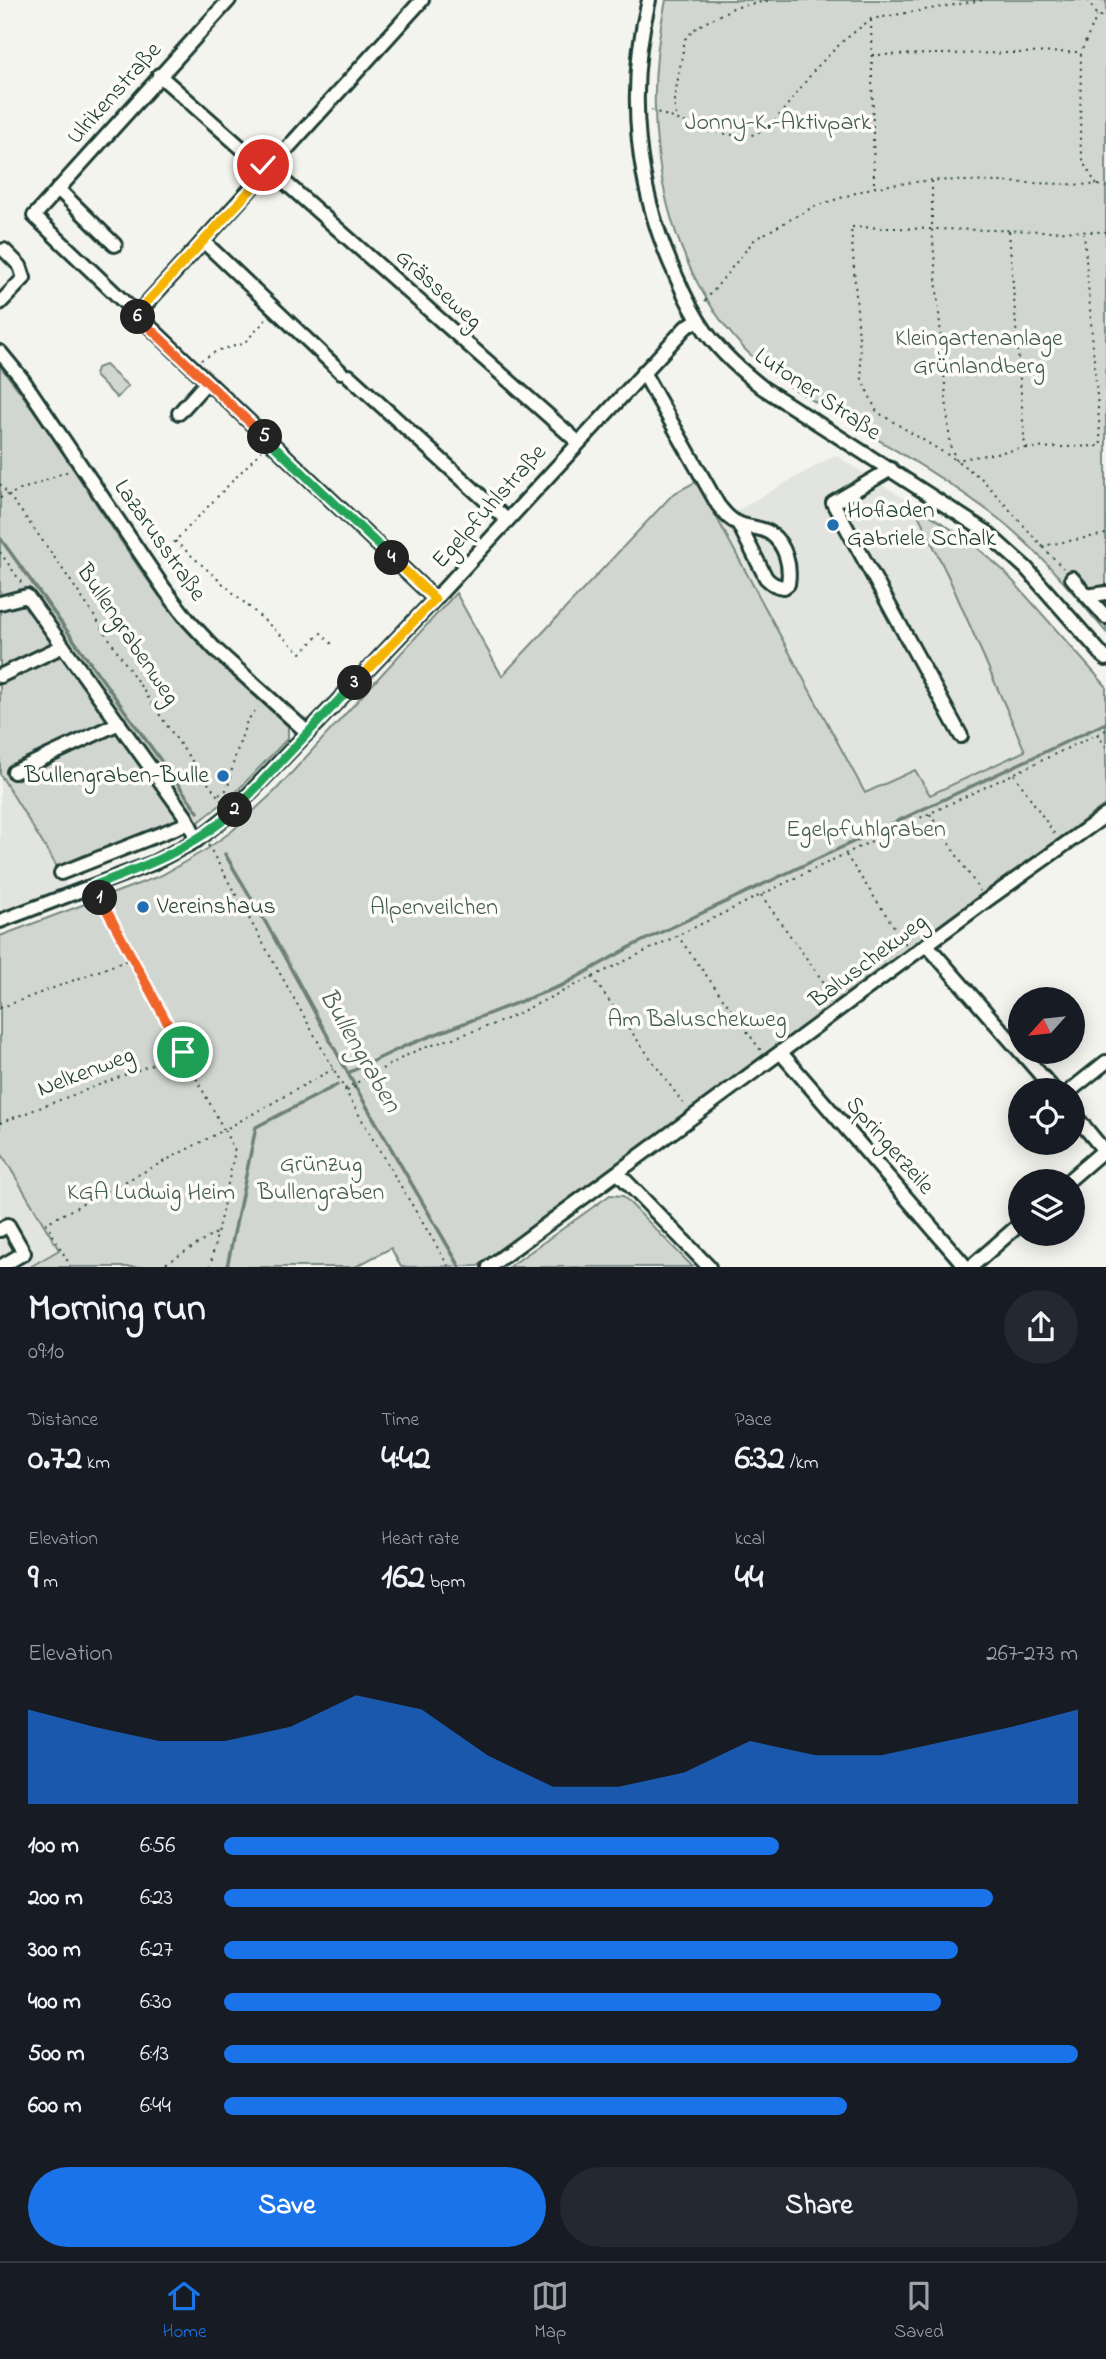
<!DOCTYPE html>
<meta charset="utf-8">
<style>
:root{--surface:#171b24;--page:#242831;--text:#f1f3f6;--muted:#9ea1a6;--line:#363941;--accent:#1a73e8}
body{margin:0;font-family:"Indie Flower",sans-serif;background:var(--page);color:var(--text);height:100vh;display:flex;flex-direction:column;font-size:26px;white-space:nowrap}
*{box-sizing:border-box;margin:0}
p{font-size:23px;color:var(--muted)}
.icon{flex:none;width:38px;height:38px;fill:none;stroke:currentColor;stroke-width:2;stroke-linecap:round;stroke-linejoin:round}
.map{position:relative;height:1267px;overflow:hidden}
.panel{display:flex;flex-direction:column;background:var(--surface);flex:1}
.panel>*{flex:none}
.needle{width:46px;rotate:243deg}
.tools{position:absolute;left:1008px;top:987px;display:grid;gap:14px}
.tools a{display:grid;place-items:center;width:77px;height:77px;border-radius:50%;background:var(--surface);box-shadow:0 4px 18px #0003;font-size:35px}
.pin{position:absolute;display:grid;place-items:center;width:60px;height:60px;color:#fff;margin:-30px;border:4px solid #fff;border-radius:50%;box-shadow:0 2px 7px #0007}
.km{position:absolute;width:35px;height:35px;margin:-18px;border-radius:50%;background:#222;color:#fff;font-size:19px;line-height:35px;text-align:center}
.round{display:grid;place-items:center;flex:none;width:74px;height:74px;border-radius:37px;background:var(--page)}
.head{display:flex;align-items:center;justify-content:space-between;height:119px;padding:0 28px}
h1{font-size:38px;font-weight:700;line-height:52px}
.metrics{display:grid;grid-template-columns:repeat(3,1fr);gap:10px;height:119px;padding:7px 28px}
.metrics div{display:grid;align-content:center}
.metrics b{font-size:35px;font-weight:700}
.metrics small{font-size:19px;font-weight:400}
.metrics p{font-size:19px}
.chart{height:196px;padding:14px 28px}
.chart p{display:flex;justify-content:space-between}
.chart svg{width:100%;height:126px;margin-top:7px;fill:var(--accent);opacity:.7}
.button{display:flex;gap:14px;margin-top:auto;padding:14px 28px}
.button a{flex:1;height:80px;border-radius:42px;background:var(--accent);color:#fff;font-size:28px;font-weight:700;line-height:80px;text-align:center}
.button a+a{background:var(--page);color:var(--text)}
ul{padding:0 28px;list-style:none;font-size:23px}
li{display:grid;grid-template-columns:112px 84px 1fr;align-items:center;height:52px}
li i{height:18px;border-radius:9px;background:var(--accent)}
.dock{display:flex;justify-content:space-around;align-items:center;height:98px;border-top:2px solid var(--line);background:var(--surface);font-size:19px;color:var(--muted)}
.dock a{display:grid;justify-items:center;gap:4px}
.dock .active{color:var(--accent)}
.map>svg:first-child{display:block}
.built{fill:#e2e5df}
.green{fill:#d1d6d1;stroke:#788a82;stroke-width:2}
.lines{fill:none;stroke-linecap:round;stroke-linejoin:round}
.stream{stroke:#6e8179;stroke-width:3.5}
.minor-casing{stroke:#1f3d34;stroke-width:18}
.path{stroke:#1f3d34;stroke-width:2;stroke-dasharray:2 5;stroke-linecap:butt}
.minor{stroke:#fdfcf7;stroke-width:12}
.split-1-casing{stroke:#fff;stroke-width:14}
.split-2-casing{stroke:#fff;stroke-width:14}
.split-3-casing{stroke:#fff;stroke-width:14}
.split-4-casing{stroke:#fff;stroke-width:14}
.split-5-casing{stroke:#fff;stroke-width:14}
.split-6-casing{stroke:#fff;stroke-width:14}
.split-7-casing{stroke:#fff;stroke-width:14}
.split-1{stroke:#f0652b;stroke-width:9}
.split-2{stroke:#22a559;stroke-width:9}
.split-3{stroke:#22a559;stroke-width:9}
.split-4{stroke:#f5b400;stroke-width:9}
.split-5{stroke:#22a559;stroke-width:9}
.split-6{stroke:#f0652b;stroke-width:9}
.split-7{stroke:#f5b400;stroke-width:9}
.poi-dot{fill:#1f6fb2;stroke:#fdfcf7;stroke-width:2.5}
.labels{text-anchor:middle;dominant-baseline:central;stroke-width:7;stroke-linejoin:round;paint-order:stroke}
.street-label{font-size:24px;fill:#1f3d34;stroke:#fdfcf7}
.park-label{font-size:24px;fill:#435c53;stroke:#fdfcf7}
.poi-label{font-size:24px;fill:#1f3d34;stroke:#fdfcf7;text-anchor:start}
.water-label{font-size:26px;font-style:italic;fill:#475f56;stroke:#fdfcf7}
</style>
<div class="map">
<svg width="1106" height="1267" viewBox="0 0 1106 1267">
<rect width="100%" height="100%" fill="#f4f4ef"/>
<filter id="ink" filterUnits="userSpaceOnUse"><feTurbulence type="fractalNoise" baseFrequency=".0143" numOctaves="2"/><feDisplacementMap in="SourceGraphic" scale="14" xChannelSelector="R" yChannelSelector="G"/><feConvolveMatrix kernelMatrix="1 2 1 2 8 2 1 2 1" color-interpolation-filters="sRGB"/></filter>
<g filter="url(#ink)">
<g class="built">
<polygon points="835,455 913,504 949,578 1025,751 929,796 915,770 865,793 718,521"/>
<polygon points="0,774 61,873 71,895 0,921"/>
<polygon points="0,1151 59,1250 30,1267 0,1267"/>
</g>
<g class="green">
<path d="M666,0h440v632c-32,-37 -64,-78 -102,-109 -69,-55 -156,-98 -230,-147 -110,-88 -138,-244 -108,-376z"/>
<polygon points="105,365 128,386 117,398 95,376 97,368"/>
<path d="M0,366c63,77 109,166 170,244 34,43 78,79 118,116v12l-54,56 -39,31 -134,48 -61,-99z"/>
<polygon points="697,481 865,793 915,770 930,795 1025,751 949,578 913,504 971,542 1004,571 1106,686 1106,804 478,1266 401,1267 391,1248 355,1267 30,1267 59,1250 0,1151 0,936 162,875 207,849 232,831 275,791 456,593 502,676 673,494"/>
<polygon points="610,1195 623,1196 693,1267 509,1267"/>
</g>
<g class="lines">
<g class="stream">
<polyline points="0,538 198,812"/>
<polyline points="225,854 266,923 356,1088 460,1267"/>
<polyline points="348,1073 405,1046 563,985 634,945 1106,723"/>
<polyline points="227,1267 256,1127 337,1085"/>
</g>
<defs>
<g id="minor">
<polyline points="229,0 34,216 435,599"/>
<path d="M649,0c-23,92 -13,190 27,276 8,19 18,39 30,56 16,22 36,39 57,56l222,143 41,37 80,91"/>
<polyline points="159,75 254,159 270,169 578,442"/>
<polyline points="58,189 115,245"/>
<polyline points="203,241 341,372"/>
<polyline points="0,303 24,278 20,266 4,250"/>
<polyline points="136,315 422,0"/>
<polyline points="0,352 23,380 165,590 188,620 215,649 308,733"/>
<path d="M643,372l75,133c6,7 11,15 20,18 10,5 23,4 32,10 16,12 21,33 18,51l-4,3c-8,-1 -12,-3 -18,-9l-28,-55"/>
<polyline points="349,376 507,520"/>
<polyline points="179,413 207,382"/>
<polyline points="891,469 833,503 961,736"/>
<polyline points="1072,578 1087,596"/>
<polyline points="1106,593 1087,596 1106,617"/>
<polyline points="0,603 27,596 186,817 197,840"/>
<polyline points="0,676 63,646"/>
<polyline points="14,772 119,723"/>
<polyline points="61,873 188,823"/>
<polyline points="0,921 153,863 197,840 231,813 435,599 686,327 698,320"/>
<polyline points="927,945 1054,1090"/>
<polyline points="781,1053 966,1267"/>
<polyline points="1071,1090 1106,1062"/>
<polyline points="1073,1113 1106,1153"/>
<polyline points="618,1173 709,1267"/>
<polyline points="1068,1181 1104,1150"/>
<polyline points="0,1230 8,1225 24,1253 0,1267"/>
<polyline points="489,1267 987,900 1106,815"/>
<polyline points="971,1267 1020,1224"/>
</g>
</defs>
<use href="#minor" class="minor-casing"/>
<g class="path">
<polyline points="1088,0 1097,16 1106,16"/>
<polyline points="871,20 874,186"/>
<polyline points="872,55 1081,52"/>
<polyline points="651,110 709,131 745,137 768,130 816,68 843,41 871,19 983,0"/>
<polyline points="676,115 674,101 685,39 697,27 733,8 771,0"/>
<polyline points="932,181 932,229 851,227 862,380 877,412 956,460 982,479 1042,546 1106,534"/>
<polyline points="1098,185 1106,187"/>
<polyline points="1009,231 1025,448 956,460 950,445 932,229 1106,232"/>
<polyline points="705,301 755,239 813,207 874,187 932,180 1097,185 1084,164 1080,142 1081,52 1097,16"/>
<polyline points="201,360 219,350 243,344 268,318"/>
<polyline points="1026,448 1101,446 1084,234"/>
<path d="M0,484c81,102 144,217 224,320"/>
<polyline points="0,498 71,470"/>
<polyline points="175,541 301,653 321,633 335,647"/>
<polyline points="1043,547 1063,568"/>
<polyline points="0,552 23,585"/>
<polyline points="159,558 261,451"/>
<polyline points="1097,734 1106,747"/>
<polyline points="1014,774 1056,836"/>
<polyline points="219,794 226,790 229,783 234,760 247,721 258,707"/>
<polyline points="930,814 980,891"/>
<polyline points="208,845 371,1136 449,1267"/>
<polyline points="846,855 907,946"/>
<polyline points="761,895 835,998"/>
<polyline points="677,935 762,1052"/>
<polyline points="592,977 685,1106"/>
<polyline points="0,1008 133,958"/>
<polyline points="345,1089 415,1051 500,1022 884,835 1106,730"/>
<polyline points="347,1091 355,1087"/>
<polyline points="0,1123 182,1053"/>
<polyline points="71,1267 46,1223 224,1130 99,897"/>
<polyline points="160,1267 216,1233"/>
<polyline points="210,1267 235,1151 224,1130 333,1069"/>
</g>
<use href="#minor" class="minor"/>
</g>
</g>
<g class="lines" filter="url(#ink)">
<defs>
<polyline id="split-1" points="100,898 183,1052"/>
<path id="split-2" d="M100,898l-7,-12c51,-19 101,-38 142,-76"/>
<polyline id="split-3" points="235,810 355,683"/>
<polyline id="split-4" points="355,683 435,599 392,558"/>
<polyline id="split-5" points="265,437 392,558"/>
<polyline id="split-6" points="138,317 265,437"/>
<polyline id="split-7" points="138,317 136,314 270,169 263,165"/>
</defs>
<use href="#split-1" class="split-1-casing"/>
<use href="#split-2" class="split-2-casing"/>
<use href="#split-3" class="split-3-casing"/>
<use href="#split-4" class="split-4-casing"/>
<use href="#split-5" class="split-5-casing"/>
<use href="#split-6" class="split-6-casing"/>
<use href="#split-7" class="split-7-casing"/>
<use href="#split-1" class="split-1"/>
<use href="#split-2" class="split-2"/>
<use href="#split-3" class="split-3"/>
<use href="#split-4" class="split-4"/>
<use href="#split-5" class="split-5"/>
<use href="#split-6" class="split-6"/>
<use href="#split-7" class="split-7"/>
</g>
<g class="poi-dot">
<circle cx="833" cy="525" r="7"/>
<circle cx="223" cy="776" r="7"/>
<circle cx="143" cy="907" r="7"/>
</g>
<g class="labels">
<g class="street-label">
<text transform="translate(115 94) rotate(-48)">Ulrikenstraße</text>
<text transform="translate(438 290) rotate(42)">Grässeweg</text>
<text transform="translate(817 395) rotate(34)">Lutoner Straße</text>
<text transform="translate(490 507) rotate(-48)">Egelpfuhlstraße</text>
<text transform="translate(159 541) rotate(55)">Lazarusstraße</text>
<text transform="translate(127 635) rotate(56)">Bullengrabenweg</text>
<text transform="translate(869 962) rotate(-37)">Baluschekweg</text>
<text transform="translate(86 1073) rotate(-21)">Nelkenweg</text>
<text transform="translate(889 1146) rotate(49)">Springerzeile</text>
</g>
<g class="park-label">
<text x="778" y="123">Jonny-K.-Aktivpark</text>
<text x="979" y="339">Kleingartenanlage<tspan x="979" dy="28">Grünlandberg</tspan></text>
<text x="866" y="830">Egelpfuhlgraben</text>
<text x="434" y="908">Alpenveilchen</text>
<text x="697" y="1020">Am Baluschekweg</text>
<text x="321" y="1165">Grünzug<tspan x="321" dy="28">Bullengraben</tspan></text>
<text x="151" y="1193">KGA Ludwig Heim</text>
</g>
<g class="poi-label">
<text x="847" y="511">Hofladen<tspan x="847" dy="28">Gabriele Schalk</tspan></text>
<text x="209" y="776" text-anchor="end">Bullengraben-Bulle</text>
<text x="157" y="907">Vereinshaus</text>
</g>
<g class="water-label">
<text transform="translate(359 1051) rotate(60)">Bullengraben</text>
</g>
</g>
</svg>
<div class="tools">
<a><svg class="needle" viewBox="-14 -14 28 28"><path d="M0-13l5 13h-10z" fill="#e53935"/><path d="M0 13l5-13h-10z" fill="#9ea1a6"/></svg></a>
<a><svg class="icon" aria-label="locate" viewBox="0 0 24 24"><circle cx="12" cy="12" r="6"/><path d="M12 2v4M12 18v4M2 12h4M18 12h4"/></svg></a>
<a><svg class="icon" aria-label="layers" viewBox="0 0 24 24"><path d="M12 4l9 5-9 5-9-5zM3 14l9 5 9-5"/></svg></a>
</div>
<div class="pin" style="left:183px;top:1052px;background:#1e9e55"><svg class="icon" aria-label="arrive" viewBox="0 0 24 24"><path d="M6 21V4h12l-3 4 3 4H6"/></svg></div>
<div class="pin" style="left:263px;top:165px;background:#d93025"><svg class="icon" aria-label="check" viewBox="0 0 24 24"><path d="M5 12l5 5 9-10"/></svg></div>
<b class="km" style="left:100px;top:898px">1</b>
<b class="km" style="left:235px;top:810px">2</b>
<b class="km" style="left:355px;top:683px">3</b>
<b class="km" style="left:392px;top:558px">4</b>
<b class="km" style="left:265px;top:437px">5</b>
<b class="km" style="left:138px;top:317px">6</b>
</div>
<section class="panel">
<div class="head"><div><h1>Morning run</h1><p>09:10</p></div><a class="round"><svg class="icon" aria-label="share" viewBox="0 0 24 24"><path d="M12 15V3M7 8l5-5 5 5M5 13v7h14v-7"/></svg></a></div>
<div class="metrics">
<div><p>Distance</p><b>0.72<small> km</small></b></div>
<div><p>Time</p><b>4:42</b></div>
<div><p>Pace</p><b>6:32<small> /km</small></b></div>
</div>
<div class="metrics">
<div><p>Elevation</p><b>9<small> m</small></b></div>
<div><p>Heart rate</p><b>162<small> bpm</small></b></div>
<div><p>kcal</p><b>44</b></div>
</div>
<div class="chart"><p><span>Elevation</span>267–273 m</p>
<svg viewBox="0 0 160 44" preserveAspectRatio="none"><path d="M0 44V11L10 17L20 22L30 22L40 17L50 6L60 11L70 27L80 38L90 38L100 33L110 22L120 27L130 27L140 22L150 17L160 11V44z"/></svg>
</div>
<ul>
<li><b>100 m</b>6:56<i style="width:65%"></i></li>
<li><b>200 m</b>6:23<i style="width:90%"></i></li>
<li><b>300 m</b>6:27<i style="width:86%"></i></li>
<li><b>400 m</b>6:30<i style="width:84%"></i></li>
<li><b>500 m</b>6:13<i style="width:100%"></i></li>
<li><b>600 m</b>6:44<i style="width:73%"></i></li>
</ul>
<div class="button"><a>Save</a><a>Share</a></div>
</section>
<nav class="dock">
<a class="active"><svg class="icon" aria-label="home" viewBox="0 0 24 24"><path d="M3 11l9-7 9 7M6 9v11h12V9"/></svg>Home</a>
<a><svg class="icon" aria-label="map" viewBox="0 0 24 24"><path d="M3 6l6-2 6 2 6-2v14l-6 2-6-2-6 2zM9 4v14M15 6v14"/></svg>Map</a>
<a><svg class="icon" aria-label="saved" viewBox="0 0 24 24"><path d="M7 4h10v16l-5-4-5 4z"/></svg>Saved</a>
</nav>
